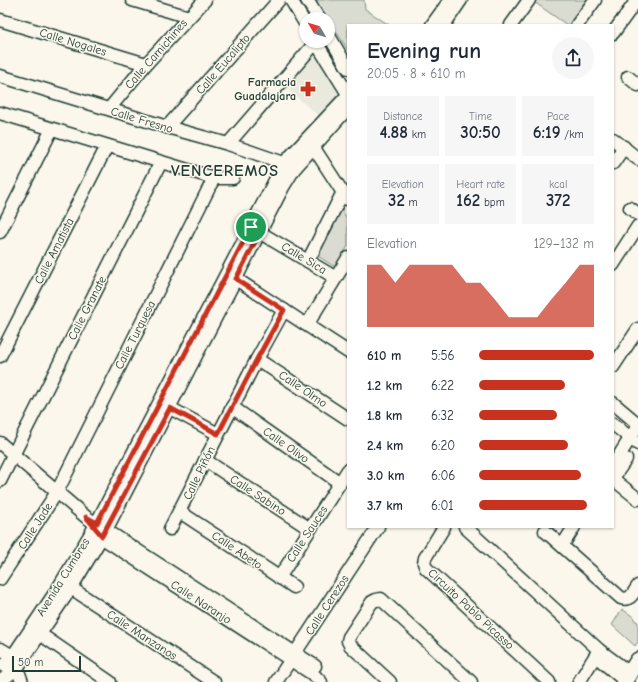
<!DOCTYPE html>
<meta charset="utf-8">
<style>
:root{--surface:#fff;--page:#f6f6f7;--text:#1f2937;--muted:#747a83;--accent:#c8321e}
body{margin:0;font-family:"Comic Neue",sans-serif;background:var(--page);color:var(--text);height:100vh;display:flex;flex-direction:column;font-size:15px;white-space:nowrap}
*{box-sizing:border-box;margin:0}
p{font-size:13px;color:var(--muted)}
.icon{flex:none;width:22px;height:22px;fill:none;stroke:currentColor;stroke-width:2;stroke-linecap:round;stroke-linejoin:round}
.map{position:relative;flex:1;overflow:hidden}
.details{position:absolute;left:347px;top:24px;width:267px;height:504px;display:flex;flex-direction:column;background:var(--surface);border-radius:0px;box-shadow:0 1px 3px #0004}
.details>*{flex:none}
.needle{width:26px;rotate:308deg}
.fabs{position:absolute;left:299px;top:12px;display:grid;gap:8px}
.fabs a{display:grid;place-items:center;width:36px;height:36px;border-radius:50%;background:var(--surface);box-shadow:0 1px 3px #0004;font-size:20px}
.scale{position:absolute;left:12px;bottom:10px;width:69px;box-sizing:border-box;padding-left:4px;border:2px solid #1f3d34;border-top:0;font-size:11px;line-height:14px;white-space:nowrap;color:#1f3d34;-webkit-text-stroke:3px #fbf7ec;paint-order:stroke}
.pin{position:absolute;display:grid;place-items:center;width:34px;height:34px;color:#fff;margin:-17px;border:2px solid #fff;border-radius:50%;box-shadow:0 1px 4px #0007}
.round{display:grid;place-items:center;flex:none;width:42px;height:42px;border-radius:21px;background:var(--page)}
.headline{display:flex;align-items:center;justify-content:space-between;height:68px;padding:0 20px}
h1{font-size:22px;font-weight:600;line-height:30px}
.stats{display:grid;grid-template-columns:repeat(3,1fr);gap:6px;height:68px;padding:4px 20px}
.stats div{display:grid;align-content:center;border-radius:0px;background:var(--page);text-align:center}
.stats b{font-size:17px;font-weight:600}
.stats small{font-size:11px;font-weight:400}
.stats p{font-size:11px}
.chart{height:112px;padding:8px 20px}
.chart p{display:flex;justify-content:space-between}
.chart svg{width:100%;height:72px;margin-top:4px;fill:var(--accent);opacity:.7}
ul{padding:0 20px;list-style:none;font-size:13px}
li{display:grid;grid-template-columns:64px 48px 1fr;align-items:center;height:30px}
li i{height:10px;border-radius:5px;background:var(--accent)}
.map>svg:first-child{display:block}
.built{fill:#eae9de}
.green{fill:#dbdcd1;stroke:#7d8c82}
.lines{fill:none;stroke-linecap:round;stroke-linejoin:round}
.minor-casing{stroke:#1f3d34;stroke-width:15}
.major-casing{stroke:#1f3d34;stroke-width:18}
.minor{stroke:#fbf7ec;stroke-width:12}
.major{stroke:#fbf7ec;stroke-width:15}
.route-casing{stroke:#fff;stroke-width:8}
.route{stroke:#c8321e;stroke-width:5}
.labels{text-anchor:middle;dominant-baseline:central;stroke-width:3;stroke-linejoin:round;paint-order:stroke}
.street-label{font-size:12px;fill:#1f3d34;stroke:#fbf7ec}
.poi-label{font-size:12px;font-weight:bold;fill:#1f3d34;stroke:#fbf7ec;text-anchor:end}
.district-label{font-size:16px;font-weight:bold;letter-spacing:1px;fill:#1f3d34;stroke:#fbf7ec}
</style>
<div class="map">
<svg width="638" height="682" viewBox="0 0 638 682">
<rect width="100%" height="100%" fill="#fbf7ec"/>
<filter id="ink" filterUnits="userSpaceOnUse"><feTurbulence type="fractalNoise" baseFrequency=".025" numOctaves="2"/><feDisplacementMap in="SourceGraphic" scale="8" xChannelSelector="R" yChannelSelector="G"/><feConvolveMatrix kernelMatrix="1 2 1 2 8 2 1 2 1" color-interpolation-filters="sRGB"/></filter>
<g filter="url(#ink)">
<polygon class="built" points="314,56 317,57 340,94 320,117 286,88"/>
<g class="green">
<polygon points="316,0 364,0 365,9 389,25 348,25 348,50"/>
<polygon points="535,0 590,0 572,25 567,25 534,2"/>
<polygon points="341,209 348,220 348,246 335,267 318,256"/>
<polygon points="622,609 635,618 634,620 638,622 638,642 635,646 612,625"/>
</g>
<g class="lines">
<defs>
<g id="minor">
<polyline points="132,0 189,17"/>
<polyline points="291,0 306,25"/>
<polyline points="307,0 319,19"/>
<polyline points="0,20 146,64"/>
<polyline points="432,25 450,0"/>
<polyline points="444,25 461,0"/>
<polyline points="511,25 529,0"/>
<polyline points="577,25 595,0"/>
<polyline points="613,33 637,0"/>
<polyline points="328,34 348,68"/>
<polyline points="315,41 348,94"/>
<polyline points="0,76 167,127 228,144 284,163"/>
<polyline points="628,77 638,85"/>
<polyline points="109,109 146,64 205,0"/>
<polyline points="0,113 214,178 233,178"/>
<polyline points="167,127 279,0"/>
<polyline points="613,139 638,159"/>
<polyline points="228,144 316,42"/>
<polyline points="314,148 347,199"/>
<polyline points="613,163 624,147"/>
<polyline points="630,208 638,214"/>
<polyline points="254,229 336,278"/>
<polyline points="0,232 52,129"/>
<polyline points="308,261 343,192"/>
<polyline points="613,265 638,226"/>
<polyline points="236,279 348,352"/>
<polyline points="307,325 348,258"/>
<polyline points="0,356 107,146"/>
<polyline points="257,359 348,419"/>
<polyline points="613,367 638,329"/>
<polyline points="613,403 638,424"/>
<polyline points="232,407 340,483"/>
<polyline points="170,408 218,434"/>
<polyline points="613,424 638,444"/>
<polyline points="0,443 86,517 315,666"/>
<polyline points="205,460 310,529"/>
<polyline points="613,465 638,426"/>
<polyline points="613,478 626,459"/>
<polyline points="613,479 638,499"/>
<polyline points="0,481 161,162"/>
<polyline points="180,512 294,587"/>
<polyline points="444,527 425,558 424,563 426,568 549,682"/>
<polyline points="465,527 599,650 630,673"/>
<polyline points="170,529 257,359 284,310"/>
<polyline points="97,531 107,541 314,675 321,682"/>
<path d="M545,531l76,67c10,3 12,-5 17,-12"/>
<polyline points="562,546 574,527"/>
<polyline points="279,578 348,470"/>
<polyline points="0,579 57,492 214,178"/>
<polyline points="71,588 214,682"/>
<polyline points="40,634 110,682"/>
<path d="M0,649c15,5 17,20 22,33"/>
<polyline points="598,658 625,681"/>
<polyline points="4,666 12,657 57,590 94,528 284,163 348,95"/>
<polyline points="0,682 17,668 71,588 106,530 283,187 294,169 348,108"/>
<polyline points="276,682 378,527"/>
<polyline points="390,682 350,645 348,641 349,637 372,602 376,600 381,599 471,682"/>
<polyline points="579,682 599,650"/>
</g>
<polyline id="major" points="624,682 638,660"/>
</defs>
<use href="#minor" class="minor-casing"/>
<use href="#major" class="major-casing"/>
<use href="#minor" class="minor"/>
<use href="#major" class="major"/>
</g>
</g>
<g class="lines" filter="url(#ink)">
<defs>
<polygon id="route" points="251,227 260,232 236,279 284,310 257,359 218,434 170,408 102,536 86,517 97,523"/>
</defs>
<use href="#route" class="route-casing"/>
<use href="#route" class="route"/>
</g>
<defs>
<symbol id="pharmacy-bare" viewBox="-9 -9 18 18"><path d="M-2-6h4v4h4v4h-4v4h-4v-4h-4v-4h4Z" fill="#c8321e" stroke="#fbf7ec" stroke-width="2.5" paint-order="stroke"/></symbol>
</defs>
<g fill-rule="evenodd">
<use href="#pharmacy-bare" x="297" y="78" width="22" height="22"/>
</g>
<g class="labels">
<g class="street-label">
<text transform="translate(73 42) rotate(17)">Calle Nogales</text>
<text transform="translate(156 54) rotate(-49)">Calle Camichines</text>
<text transform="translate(223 64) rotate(-49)">Calle Eucalipto</text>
<text transform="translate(142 120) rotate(17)">Calle Fresno</text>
<text transform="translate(54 251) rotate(-63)">Calle Amatista</text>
<text transform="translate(304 258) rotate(31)">Calle Sica</text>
<text transform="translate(87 308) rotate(-63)">Calle Granate</text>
<text transform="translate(135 335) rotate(-63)">Calle Turquesa</text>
<text transform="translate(303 389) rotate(34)">Calle Olmo</text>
<text transform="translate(286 445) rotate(35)">Calle Olivo</text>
<text transform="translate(199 473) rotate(-64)">Calle Piñón</text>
<text transform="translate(258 495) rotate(33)">Calle Sabino</text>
<text transform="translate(35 526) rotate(-57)">Calle Jade</text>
<text transform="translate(307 534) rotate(-57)">Calle Sauces</text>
<text transform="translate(237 550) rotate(34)">Calle Abeto</text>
<text transform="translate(63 577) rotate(-58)">Avenida Cumbres</text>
<text transform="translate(201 602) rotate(33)">Calle Naranjo</text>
<text transform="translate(327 605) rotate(-57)">Calle Cerezos</text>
<text transform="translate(471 609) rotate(43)">Circuito Pablo Picasso</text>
<text transform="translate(142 635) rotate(33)">Calle Manzanos</text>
</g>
<g class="poi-label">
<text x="296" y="82">Farmacia<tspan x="296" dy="14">Guadalajara</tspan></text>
</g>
<g class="district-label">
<text x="225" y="171">VENCEREMOS</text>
</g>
</g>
</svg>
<div class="fabs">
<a><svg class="needle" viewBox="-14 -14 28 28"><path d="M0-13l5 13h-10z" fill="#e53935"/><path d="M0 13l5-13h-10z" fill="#747a83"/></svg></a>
</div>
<div class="scale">50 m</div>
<div class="pin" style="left:251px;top:227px;background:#1e9e55"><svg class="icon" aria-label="arrive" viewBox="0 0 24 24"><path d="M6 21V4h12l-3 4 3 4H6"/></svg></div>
<section class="details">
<div class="headline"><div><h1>Evening run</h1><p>20:05 · 8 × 610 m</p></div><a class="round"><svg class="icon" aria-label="share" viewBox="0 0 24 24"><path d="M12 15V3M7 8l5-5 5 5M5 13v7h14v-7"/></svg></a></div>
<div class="stats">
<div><p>Distance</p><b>4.88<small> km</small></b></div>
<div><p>Time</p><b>30:50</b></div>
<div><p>Pace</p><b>6:19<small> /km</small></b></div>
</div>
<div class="stats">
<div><p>Elevation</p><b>32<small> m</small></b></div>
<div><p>Heart rate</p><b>162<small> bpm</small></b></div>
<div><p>kcal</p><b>372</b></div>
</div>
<div class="chart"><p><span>Elevation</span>129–132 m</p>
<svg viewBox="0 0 160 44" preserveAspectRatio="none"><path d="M0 44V6L10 6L20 17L30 6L40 6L50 6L60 6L70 17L80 17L90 27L100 38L110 38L120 38L130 27L140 17L150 6L160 6V44z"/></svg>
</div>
<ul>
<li><b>610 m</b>5:56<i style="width:100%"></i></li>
<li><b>1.2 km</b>6:22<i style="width:75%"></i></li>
<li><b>1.8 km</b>6:32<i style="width:68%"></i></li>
<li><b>2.4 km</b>6:20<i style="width:77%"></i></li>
<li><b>3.0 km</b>6:06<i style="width:89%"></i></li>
<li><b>3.7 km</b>6:01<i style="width:94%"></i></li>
</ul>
</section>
</div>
